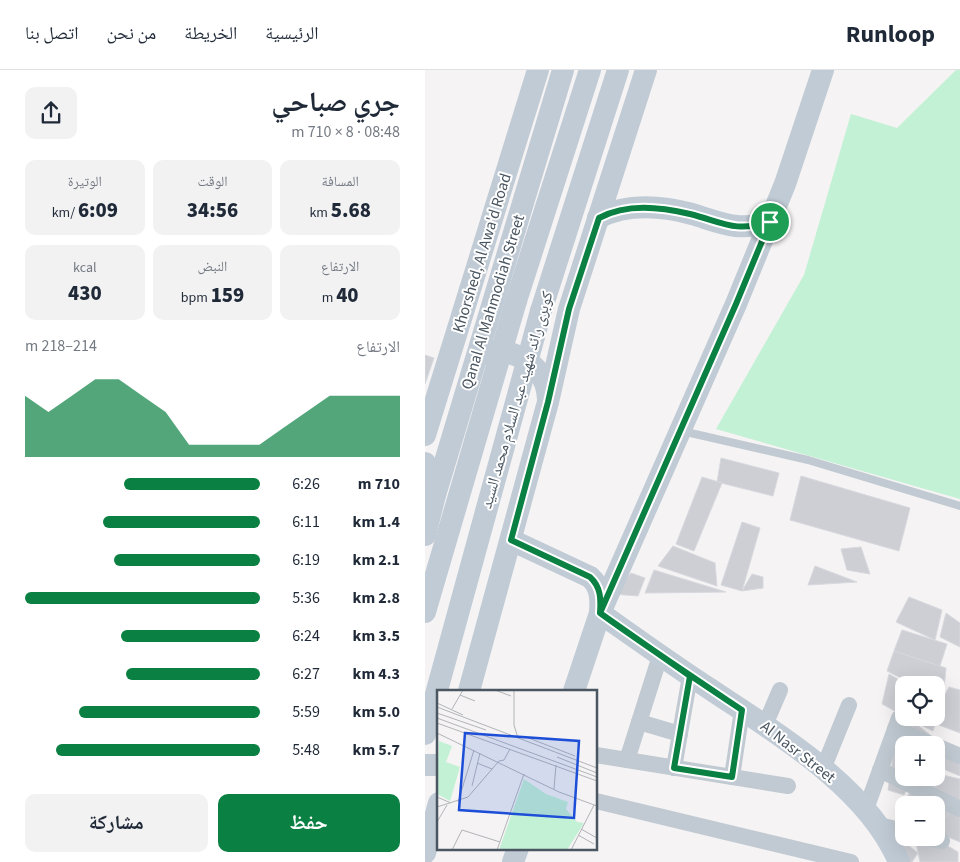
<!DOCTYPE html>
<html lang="ar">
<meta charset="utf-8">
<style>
:root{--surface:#fff;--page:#f2f2f3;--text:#1f2937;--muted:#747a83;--line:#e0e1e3;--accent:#0b8043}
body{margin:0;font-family:"Source Sans 3","Noto Naskh Arabic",sans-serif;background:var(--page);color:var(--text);direction:rtl;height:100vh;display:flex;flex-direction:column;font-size:19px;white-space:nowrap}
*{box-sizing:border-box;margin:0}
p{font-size:16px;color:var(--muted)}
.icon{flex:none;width:28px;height:28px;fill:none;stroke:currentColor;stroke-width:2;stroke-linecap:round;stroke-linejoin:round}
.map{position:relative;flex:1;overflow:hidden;direction:ltr}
.side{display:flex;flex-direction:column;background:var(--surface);width:425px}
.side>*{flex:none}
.controls{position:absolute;left:470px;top:606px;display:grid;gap:10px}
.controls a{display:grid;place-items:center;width:50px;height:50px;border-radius:10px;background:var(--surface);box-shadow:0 5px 20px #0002;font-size:25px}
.pin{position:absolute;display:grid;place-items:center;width:42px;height:42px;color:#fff;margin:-21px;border:2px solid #fff;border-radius:50%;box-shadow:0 1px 5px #0007}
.round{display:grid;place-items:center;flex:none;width:52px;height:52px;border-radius:10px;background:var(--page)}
.head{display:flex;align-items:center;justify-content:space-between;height:85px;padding:0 25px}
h1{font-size:28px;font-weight:800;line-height:38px}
.metrics{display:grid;grid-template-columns:repeat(3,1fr);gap:8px;height:85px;padding:5px 25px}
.metrics div{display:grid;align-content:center;border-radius:10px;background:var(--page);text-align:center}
.metrics b{font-size:21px;font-weight:800}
.metrics small{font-size:14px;font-weight:400}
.metrics p{font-size:14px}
.chart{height:140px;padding:10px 25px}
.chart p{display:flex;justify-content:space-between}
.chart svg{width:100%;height:90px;margin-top:5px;fill:var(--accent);opacity:.7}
.primary-button{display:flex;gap:10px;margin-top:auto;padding:10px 25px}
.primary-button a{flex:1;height:58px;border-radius:10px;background:var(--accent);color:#fff;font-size:20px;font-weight:800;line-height:58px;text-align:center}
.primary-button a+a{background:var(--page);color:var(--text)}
ul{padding:0 25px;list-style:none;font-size:16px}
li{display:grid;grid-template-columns:80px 60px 1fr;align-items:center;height:38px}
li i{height:12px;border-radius:6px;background:var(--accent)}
header{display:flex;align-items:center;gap:30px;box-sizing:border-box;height:70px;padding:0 25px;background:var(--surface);border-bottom:1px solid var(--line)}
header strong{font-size:24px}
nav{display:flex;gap:28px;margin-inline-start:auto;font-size:18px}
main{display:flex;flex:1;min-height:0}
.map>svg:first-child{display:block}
.green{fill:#c3f1d5}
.building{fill:#cdcfd5;stroke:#d7d9de}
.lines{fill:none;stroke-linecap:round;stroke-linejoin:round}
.lane{stroke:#c1cad2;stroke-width:8}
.street{stroke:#c1cad2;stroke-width:16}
.secondary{stroke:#c1cbd6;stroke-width:22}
.secondary-bridge{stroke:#c1cbd6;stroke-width:22}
.route-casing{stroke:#fff;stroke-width:10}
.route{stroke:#0b8043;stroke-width:6}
.labels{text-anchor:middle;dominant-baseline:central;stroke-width:4;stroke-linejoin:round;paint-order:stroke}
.street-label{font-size:16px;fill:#4a5661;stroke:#fff}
.inset-road{fill:none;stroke:#b1b4b9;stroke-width:1}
.view{fill:#1d4ed8;fill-opacity:0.15;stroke:#1d4ed8;stroke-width:2.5}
.inset-edge{fill:none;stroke:#4a5661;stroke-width:2.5}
</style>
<header>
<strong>Runloop</strong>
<nav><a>الرئيسية</a><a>الخريطة</a><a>من نحن</a><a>اتصل بنا</a></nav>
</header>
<main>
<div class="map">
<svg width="535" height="792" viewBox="0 0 535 792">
<rect width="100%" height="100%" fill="#f5f3f3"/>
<polygon class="green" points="531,0 535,0 535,429 291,359 379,205 426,44 472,58"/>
<g class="building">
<polygon points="0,285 9,288 0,314"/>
<polygon points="296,388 354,403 348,426 292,412"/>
<polygon points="376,406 485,438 474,481 365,450"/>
<polygon points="277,407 297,413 269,481 251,474"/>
<polygon points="317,452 335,458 317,521 296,515"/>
<polygon points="248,476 290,493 292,516 233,496"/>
<polygon points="436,477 445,504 422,500 416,479"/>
<polygon points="390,496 432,512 383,515"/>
<polygon points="229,500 301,522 220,523"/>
<polygon points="206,503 220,508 213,526 188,524"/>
<polygon points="327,504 338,507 338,518 317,521"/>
<polygon points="484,527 517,540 510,570 471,552"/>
<polygon points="521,543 535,553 535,577 515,567"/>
<polygon points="477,560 522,574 514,599 469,581"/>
<polygon points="469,581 521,598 518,629 511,626 511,615 490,615 462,601"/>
<polygon points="464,604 483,615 479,615 479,646 457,634"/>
<polygon points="524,617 535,620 535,663 506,652 508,648 511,648 511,642"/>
<polygon points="511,631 516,633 508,661 482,648 511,648"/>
<polygon points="486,650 514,672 511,675 479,675 479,682 464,675"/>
<polygon points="514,672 535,680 535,706 516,698"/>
<polygon points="469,681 479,685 479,708 487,708 479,725 463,720"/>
<polygon points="511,692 513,704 505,735 479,735 479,742 475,740 493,708 511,708"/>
<polygon points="513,704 535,709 535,753 511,746 511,735 505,735"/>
<polygon points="525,742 535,746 535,772 511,762 511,759"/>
<polygon points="469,764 493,783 487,792 470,792"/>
<polygon points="490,768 509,768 533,782 533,792 495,792"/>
</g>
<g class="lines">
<polyline class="lane" points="257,361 383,390 535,436"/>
<g class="street">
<polyline points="214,652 255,664"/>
<polyline points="340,655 355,620"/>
<polyline points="470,659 508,675"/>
<polyline points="511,676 535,686"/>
<polyline points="171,685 363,716"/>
<polyline points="202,690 235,586"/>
<polyline points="249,698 265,606"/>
<polyline points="398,699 424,635"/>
<polyline points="455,700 535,739"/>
<polyline points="307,707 317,640"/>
<polyline points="171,731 426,792"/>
<polyline points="441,739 474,648"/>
<polyline points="454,755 479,761"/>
<polyline points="504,768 517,771"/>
</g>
<g class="secondary">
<path d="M173,148c29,-15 64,-12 94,-4 30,9 46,18 78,8"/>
<polyline points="91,231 165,0"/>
<polyline points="116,241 193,0"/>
<path d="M58,284c9,-4 17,-3 27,-1 22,7 37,22 38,46"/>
<polyline points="0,365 113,0"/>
<polyline points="0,393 5,413 10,425 8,426"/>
<polyline points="0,465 10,425 138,0"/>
<path d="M86,470l79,37c11,10 11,22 10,36 37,26 73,52 110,76 67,45 157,97 189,173"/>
<polyline points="44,621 123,332 144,239 221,0"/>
<polyline points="149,621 175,543 311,234 360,114 398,0"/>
<polyline points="0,695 14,695"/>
<polyline points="0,783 14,733"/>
<polyline points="88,792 93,778"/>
</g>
<g class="secondary-bridge">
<polyline points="0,542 91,231"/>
<polyline points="0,664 116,241"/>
</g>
</g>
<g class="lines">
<defs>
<path id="route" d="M345,152c-35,11 -48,0 -80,-8 -30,-7 -63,-11 -91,4l-30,91 -21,93 -37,138 79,37c11,10 11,22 10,36 47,34 94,65 142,97l-10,67 -58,-9 16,-92 -90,-63 136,-309 34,-82"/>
</defs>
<use href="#route" class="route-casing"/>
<use href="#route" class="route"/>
</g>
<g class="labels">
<g class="street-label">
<text transform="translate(57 183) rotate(-73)">Khorshed, Al Awa'd Road</text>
<text transform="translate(68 232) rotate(-73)">Qanal Al Mahmodiah Street</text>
<text transform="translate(92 330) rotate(-74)">كوبرى رائد شهيد عبد السلام محمد السيد</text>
<text transform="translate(373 682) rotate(38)">Al Nasr Street</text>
</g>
</g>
<g transform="translate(12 620)">
<rect width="160" height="160" fill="#f5f3f3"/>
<path d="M2,51l13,5 -6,16 14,5 -10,34 -13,-7zM87,89l22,15 22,8 -2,7 11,13 7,1 -17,27h-68z" fill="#c3f1d5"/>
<path class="inset-road" d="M58,0l16,6M77,0v35l4,13 8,-1 49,19M23,5l15,6M0,13l26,12M0,17l160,61M15,19l11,-19M0,23l49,17M0,28l160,59M0,33l160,58M0,43l122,59 38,14M120,67l40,16M62,71l5,-1 6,-11M40,73l15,6M35,96l8,-33M117,99l2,-24M0,107l14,6M21,112l16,-52M0,117l31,-10 31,-36M0,132l10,-17M144,139l16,9M141,145l16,9M15,160l10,-20 38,12M60,160l27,-76M134,160l23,-45"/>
<path class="view" d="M28,43l114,8 -5,77 -115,-8z"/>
<rect width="160" height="160" class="inset-edge"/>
</g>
</svg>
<div class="controls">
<a><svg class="icon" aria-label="locate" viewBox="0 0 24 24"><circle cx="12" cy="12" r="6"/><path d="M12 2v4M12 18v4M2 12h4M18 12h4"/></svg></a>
<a>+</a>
<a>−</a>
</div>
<div class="pin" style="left:345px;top:152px;background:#1e9e55"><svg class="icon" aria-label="arrive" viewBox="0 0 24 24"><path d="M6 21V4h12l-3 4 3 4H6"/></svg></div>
</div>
<section class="side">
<div class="head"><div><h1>جري صباحي</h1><p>08:48 · 8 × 710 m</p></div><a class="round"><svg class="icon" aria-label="share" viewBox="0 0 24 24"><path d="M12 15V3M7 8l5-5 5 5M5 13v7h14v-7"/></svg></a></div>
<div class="metrics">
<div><p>المسافة</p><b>5.68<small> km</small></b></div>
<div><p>الوقت</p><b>34:56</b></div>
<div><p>الوتيرة</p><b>6:09<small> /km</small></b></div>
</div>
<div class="metrics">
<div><p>الارتفاع</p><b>40<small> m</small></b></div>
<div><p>النبض</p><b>159<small> bpm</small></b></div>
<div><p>kcal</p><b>430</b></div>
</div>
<div class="chart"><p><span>الارتفاع</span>214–218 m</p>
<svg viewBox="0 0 160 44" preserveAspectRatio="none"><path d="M0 44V14L10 22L20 14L30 6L40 6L50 14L60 22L70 38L80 38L90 38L100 38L110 30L120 22L130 14L140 14L150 14L160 14V44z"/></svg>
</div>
<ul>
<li><b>710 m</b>6:26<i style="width:58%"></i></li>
<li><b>1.4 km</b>6:11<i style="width:67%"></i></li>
<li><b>2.1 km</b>6:19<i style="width:62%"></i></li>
<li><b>2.8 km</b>5:36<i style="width:100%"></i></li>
<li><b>3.5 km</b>6:24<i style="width:59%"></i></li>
<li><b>4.3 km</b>6:27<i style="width:57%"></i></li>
<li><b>5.0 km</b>5:59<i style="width:77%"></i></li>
<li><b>5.7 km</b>5:48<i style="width:87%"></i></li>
</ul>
<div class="primary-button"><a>حفظ</a><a>مشاركة</a></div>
</section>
</main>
